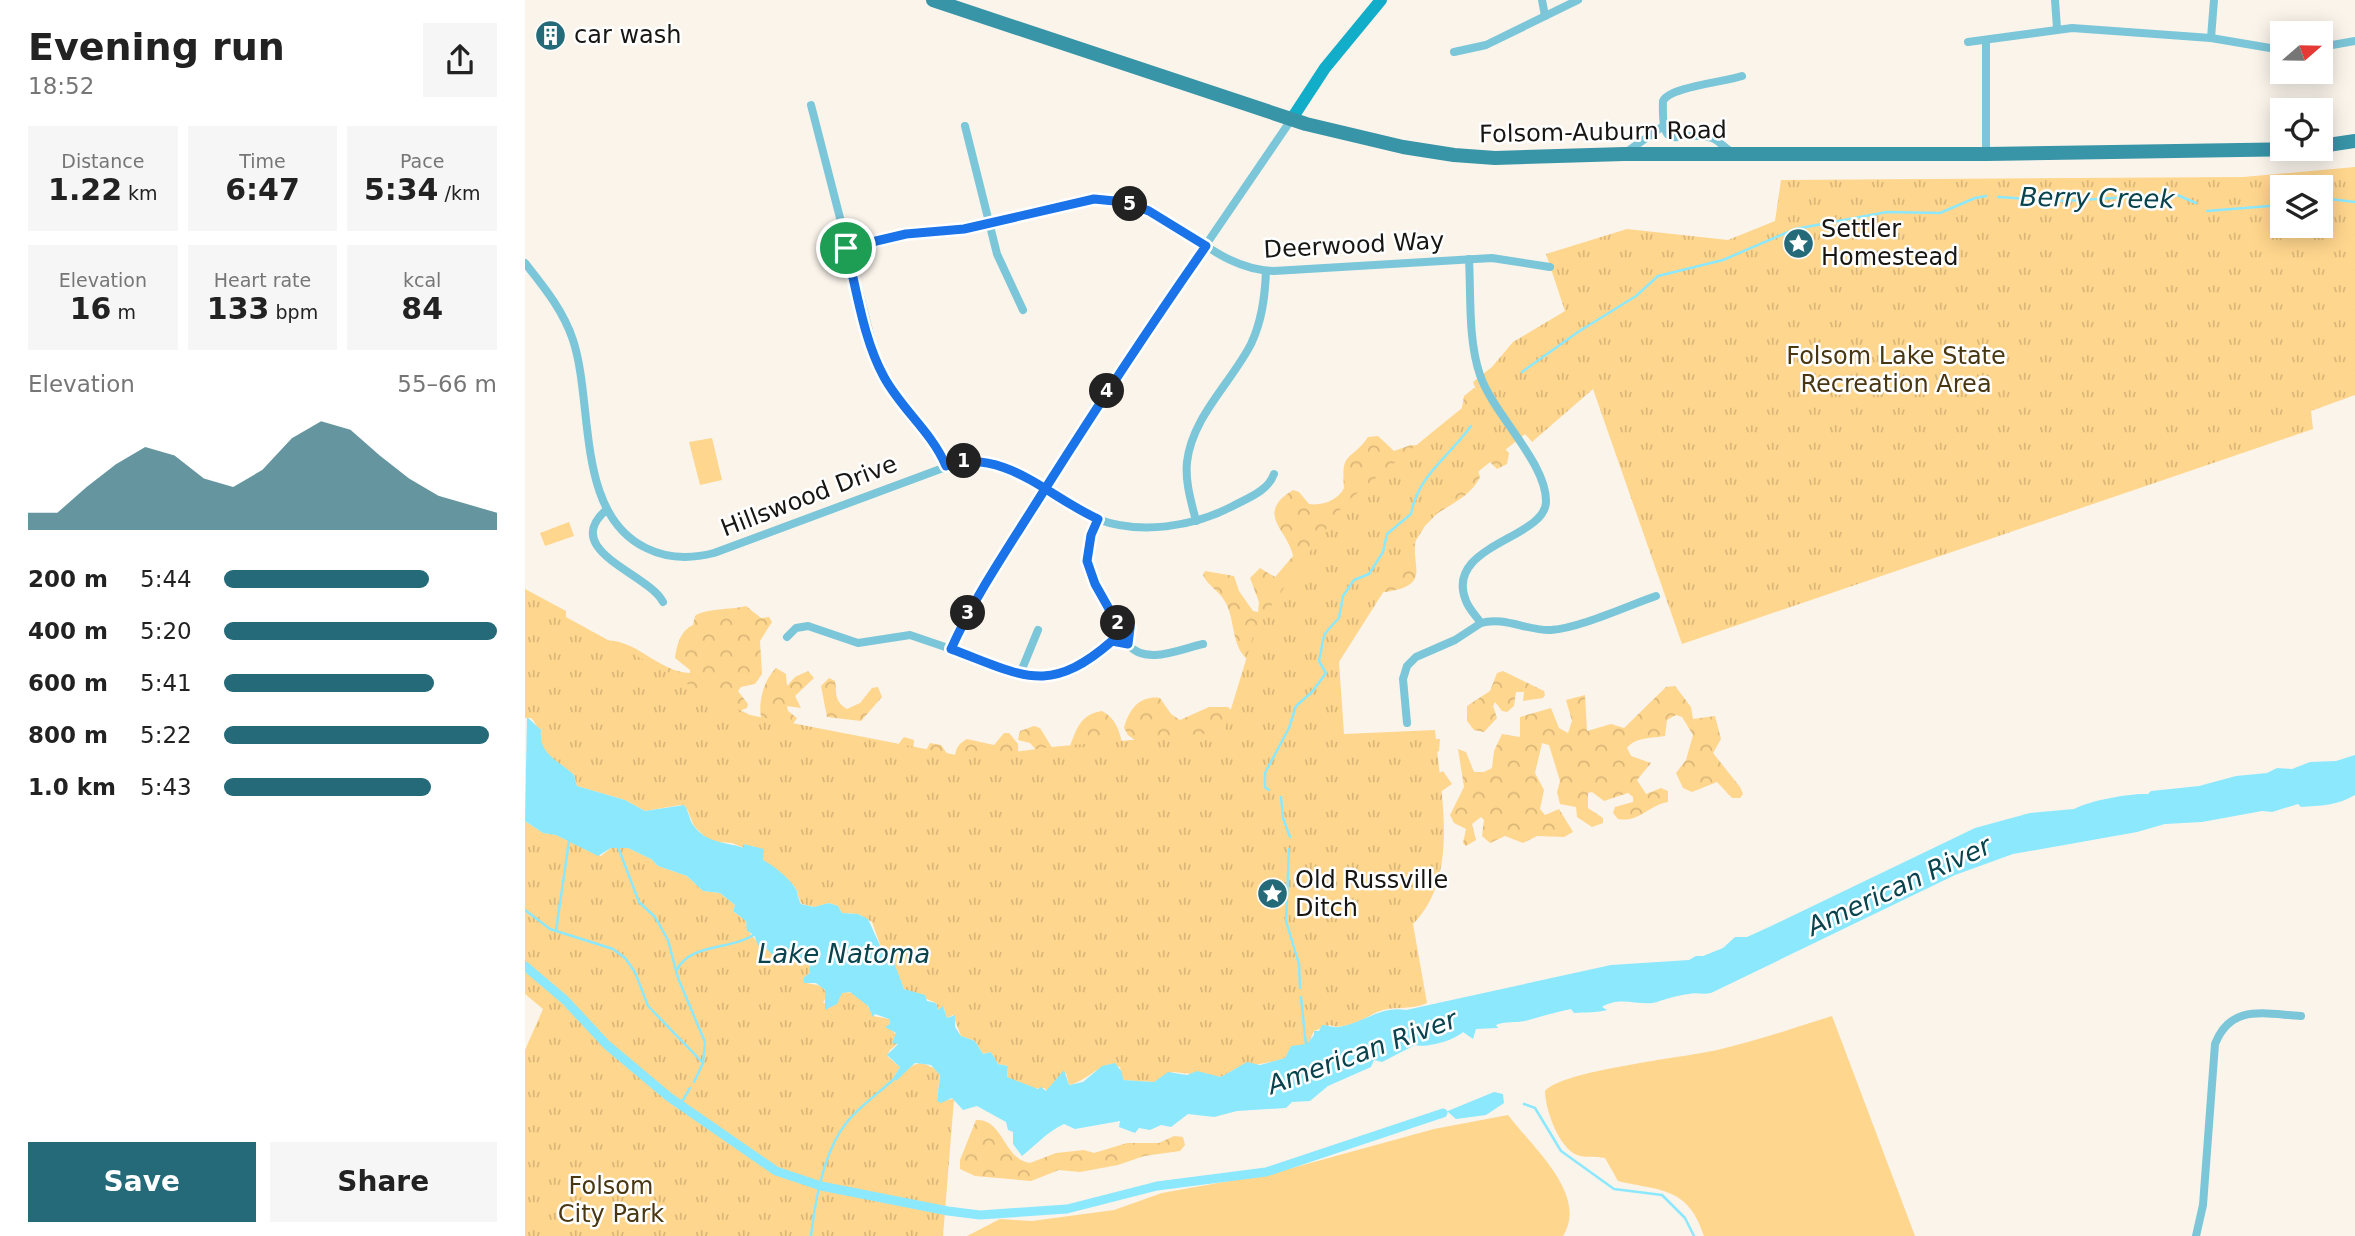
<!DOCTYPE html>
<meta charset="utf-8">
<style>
:root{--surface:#fff;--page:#f6f6f6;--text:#222;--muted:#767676;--accent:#246a79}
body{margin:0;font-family:"DejaVu Sans",sans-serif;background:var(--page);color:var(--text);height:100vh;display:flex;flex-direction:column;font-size:26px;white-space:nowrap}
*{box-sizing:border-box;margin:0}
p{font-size:23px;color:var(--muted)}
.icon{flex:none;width:38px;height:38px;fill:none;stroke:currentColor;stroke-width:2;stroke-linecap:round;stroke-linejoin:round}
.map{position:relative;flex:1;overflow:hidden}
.details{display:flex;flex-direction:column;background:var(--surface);width:525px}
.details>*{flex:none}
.needle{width:46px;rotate:70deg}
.tools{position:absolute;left:1745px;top:21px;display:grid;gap:14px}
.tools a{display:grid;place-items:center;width:63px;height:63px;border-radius:0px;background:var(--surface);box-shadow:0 4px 18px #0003;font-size:35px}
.pin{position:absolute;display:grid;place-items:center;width:60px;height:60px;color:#fff;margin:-30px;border:4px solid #fff;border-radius:50%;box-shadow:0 2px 7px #0007}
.km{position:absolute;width:35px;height:35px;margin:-18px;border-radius:50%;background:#222;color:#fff;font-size:19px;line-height:35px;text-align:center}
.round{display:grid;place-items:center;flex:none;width:74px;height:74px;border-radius:0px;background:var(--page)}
.head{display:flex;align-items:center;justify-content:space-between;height:119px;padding:0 28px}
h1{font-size:38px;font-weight:600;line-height:52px}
.metrics{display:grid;grid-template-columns:repeat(3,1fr);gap:10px;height:119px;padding:7px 28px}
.metrics div{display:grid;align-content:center;border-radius:0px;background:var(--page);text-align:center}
.metrics b{font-size:30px;font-weight:600}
.metrics small{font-size:19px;font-weight:400}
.metrics p{font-size:19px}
.chart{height:196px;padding:14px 28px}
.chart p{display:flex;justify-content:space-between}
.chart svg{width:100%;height:126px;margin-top:7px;fill:var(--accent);opacity:.7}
.primary-button{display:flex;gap:14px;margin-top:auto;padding:14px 28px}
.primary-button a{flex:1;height:80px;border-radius:0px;background:var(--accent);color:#fff;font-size:28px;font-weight:600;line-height:80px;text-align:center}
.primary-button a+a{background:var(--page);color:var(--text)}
ul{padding:0 28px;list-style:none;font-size:23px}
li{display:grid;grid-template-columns:112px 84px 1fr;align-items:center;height:52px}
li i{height:18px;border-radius:9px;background:var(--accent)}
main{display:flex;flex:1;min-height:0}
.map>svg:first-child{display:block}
.grass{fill:#ffd68d}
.forest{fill:url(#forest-crowns)}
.park{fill:url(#park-tufts);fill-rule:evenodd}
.water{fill:#8ce8fd}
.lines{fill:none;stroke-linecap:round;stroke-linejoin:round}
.stream{stroke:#8ce8fd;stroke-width:2.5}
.canal{stroke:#8ce8fd;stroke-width:9}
.minor{stroke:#7bc6d8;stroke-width:8}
.secondary{stroke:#11adc9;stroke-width:12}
.primary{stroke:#3894a7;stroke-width:14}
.route-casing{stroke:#fff;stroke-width:14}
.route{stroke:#1a73e8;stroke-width:9}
.labels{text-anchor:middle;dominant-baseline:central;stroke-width:5;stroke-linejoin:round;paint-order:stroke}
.poi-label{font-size:24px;fill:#181613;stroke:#fff;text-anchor:start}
.street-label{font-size:24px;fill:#181613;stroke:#fff}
.park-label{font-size:24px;fill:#493712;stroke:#fff}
.water-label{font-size:26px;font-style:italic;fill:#09434e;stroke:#fff}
</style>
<main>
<section class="details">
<div class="head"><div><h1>Evening run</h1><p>18:52</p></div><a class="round"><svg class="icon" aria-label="share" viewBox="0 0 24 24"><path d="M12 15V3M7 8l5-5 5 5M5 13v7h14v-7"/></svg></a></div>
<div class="metrics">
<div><p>Distance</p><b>1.22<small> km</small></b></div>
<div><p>Time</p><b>6:47</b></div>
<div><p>Pace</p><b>5:34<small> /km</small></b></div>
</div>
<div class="metrics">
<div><p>Elevation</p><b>16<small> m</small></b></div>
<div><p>Heart rate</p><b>133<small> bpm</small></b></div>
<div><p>kcal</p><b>84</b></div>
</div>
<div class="chart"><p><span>Elevation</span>55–66 m</p>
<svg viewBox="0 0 160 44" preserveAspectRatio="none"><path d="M0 44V38L10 38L20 29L30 21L40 15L50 18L60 26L70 29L80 23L90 12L100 6L110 9L120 18L130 26L140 32L150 35L160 38V44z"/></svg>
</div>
<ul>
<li><b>200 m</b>5:44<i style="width:75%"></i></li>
<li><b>400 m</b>5:20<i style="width:100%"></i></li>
<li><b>600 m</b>5:41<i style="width:77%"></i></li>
<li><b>800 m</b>5:22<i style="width:97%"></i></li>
<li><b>1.0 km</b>5:43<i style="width:76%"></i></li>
</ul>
<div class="primary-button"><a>Save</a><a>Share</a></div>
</section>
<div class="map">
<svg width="1830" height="1236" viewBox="0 0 1830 1236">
<defs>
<pattern id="forest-crowns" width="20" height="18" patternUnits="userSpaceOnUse" patternTransform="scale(1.75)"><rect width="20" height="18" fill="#ffd68d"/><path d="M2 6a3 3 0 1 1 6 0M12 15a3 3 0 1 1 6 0" fill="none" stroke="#dab779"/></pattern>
<pattern id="park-tufts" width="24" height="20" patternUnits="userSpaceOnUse" patternTransform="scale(1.75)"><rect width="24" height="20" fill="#ffd68d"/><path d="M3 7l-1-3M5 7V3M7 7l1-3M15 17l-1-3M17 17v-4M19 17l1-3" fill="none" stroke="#dab779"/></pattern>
</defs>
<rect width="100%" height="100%" fill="#faf4eb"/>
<g class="grass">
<polygon points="187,438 197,480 175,485 164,442"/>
<polygon points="44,522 49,536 20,546 15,533"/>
<path d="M1307,1016l83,220h-211c-16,-50 -45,-45 -86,-55l-13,-23c-9,-2 -20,0 -28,-3 -18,-7 -32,-46 -32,-64 19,-21 137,-33 172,-41 39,-9 77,-22 115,-34z"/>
<path d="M983,1115c24,32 81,80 55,121h-596l33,-17 32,2 82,-11 48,-17 112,-20 160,-44z"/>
</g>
<g class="forest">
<path d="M949,388l8,4 19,53 8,8 -2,11 -10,5 -9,-9 -11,7 3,10c-14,29 -53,33 -62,57 -13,30 22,52 -40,59l-43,69 -6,52 -186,32 -15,-11 -4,-7c5,-18 15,-33 36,-30l11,16 9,6 29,-13h19l7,7 13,-54c-18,-15 -12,-42 -24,-60 -6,-10 -16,-14 -21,-25l2,-4 29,5 5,15 14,20 5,1 1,-10 -9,-24 10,-10 15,9 18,-21c-5,-26 -39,-42 0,-66l6,2 10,12c14,2 29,-4 35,-16 -3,-39 6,-25 24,-51l10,-1 16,15 17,-6 11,1 39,-33 3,-17z"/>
<path d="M221,606l15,12 8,-1 3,5 -12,19 2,33 -7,10 -14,3 -3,4 10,13 -1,4 -10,4 -136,-71c34,-5 56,31 89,32v-3l-15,-12c2,-13 5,-27 18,-33l2,-9c10,-8 36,-6 51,-10z"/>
<path d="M251,668l10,6 1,12 8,-9 13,-6 6,7 -19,18 6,12 -14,-2 1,5 9,7 -7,10 -28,-7c-5,-16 1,-40 14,-53z"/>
<polygon points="978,671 1019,691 1020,695 1018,698 998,701 999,692 991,692 989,706 982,712 977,711 970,702 968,706 972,718 959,732 949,730 942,721 942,706 965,691 972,673"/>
<path d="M304,678l6,3c2,13 -1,20 12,28l13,-6 12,-15 6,-1 4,10 -21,24 -34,-4 -6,-31z"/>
<path d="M1150,686l16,21 2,12 22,-3 6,23 -8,14 27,34 3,7 -3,4h-8l-15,-16 -25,10 -9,-4 -7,-15 10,-13 7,-25 -11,-18 -6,-2 -9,5 -2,16c-12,2 -30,1 -38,12l4,8 20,7 -14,17 9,14 15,-6 7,3v11c-19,3 -29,21 -50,17l-5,-6 2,-6 18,-5v-5l-5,-4 -24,8 -12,-9 -4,1v15l15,10v5l-11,4 -15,-10 -1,-10 -16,-3 -3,-12 3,-11 -11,-36 -7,-2 -7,30 9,17 -4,19 5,6 14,-6 14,23 -9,5 -27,-1 -14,7 -18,-7 -15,7 -8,-7 2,-16 -3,-3 -9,7 4,16 -10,6 -3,-3 3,-14 -12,-6 -4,-8 14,-28 -6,-38 8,3 8,20h10l8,-4 2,-17 8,-17 18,3v-20l31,-9 8,20 9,5 4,-12 -6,-21 19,-5 2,36 24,-7 13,4 42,-41z"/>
<path d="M577,711c13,7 17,18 20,32l-10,7v4l12,12 22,11 2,5 -7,7 -29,-1 -23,20 -8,1 -10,-5 -23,4 -3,-18 -19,7 -15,-15h-5l-7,8v12l-13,4 -17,-6 -5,-11 -12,3 -22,-9 -16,4 -4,-4 2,-5 11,-6 -3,-3 -27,12h-23l-4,-8 9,-11c24,-3 15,-10 29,-25l10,3 -1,11 4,8 5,-1 8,-15 11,2 9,13 -5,11 2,3 5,-3c5,-13 0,-22 15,-30l27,6 10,-12h5l9,11 1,25 11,3 14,-13 -14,-16 -12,-3 2,-9 14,-5 6,2 14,23 15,-2c7,-19 11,-35 33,-38z"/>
<path d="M906,739h9l-1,12 -15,7v11l-7,12 2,2 24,-12 9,13 -13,9v16c-16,0 -29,-13 -36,-26l5,-12z"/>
<path d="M451,1120c27,-2 28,40 54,43l26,-10 28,-3 10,3 33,-10h32l15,-7 9,1 2,8 -5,6 -36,5 -26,9 -38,7 -21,-2 -28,11 -56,-5 -15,-7v-9z"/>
</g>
<g class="park">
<path d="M1830,167v228l-44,16 2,18 -631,215 -89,-255 -61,53 -7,-8 -51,41 -49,51 -86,136 5,72 91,-4c5,61 26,146 -22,194l14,79c-17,8 -34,2 -50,9 -12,6 -33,19 -47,13l-16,6 -6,13 -19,7 -4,7 -9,3 -39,7 -16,9 -48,-5 -19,10 -32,-2 -2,-13 -10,-3c-16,5 -25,17 -41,21l-3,-12 -20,18 -1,-3c-12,2 -28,-3 -38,-11l1,-11 -10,-2 -7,-12 -8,2 -8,-13 -14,-5 -8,-21 -6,3 -3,-10 -6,2 -2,-7 -32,-14 -11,-27 -11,-12 -10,-28 -14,-8 -16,-1 -4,-7 -9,-3 -15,4 -12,-3c-4,-5 -3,-10 -6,-15 -5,-9 -24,-23 -33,-29v-4l-10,-10 -9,2 -12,-5 -23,-2 -15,-15 -7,-17 -7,-4 -35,6 -20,-11 -48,-14 -3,-11c-10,-9 -22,-14 -30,-26 -8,-11 -1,-18 -13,-31h-6v-129l41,22v6l129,71 55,27 222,43 79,-11 173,-15 32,-105 88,-123 134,-109 -5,-13 19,-15 21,-25 52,-31 -19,-57 81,-25 101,11 47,-19 6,-41 462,-3zM1757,187h39v39h-39z"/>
<path d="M0,821l18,12 13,2 45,21 10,-8h17l23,11 7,7 29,10 16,15 17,2 15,12 -2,6 13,10c1,17 18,25 30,35l6,-7h9l5,10 14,6v8l-6,4v5c10,4 17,0 23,12l-4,9 13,1 6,-11c15,-4 25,10 31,23l16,3 2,11 5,4 -3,9h5l-9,8 -1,6 12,10 -6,10c24,-13 21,-20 46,-5l-3,29 17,-2 -11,137h-418v-186l18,-41 -18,-15z"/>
</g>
<g class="water">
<path d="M2,717l14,13c-3,25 19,31 33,45l3,11 48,14 20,11 39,-6c5,6 5,14 9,20 14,19 31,16 51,23l-1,-4 21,5 -1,11c10,5 25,17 33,29 2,4 2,10 5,15l13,3 15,-4 9,3 4,7 16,1 10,5 14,31 8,2 14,37 21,6 2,6 9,2 2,7 5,-4 4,12 8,-3v12l6,9 14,5 8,13 8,-2 7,12 10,2 -1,11 31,12 3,-2 5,4 18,-21 5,15 14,-3 19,-16 13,-3 7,9 1,8 31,2 14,-10 19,3 10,-4 24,6 26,-15 13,3 25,-7 6,-12 16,-2 7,-9v-4h5l3,-6c5,0 11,3 16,2 24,-3 43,-22 68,-17l205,-45 78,-5 7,-4h7l20,-8 12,-11h12l22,-10 206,-99 55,-15 44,-4c17,-9 57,-16 74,-15l3,-3 48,-5 37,-10 31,-3 10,-5 15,1 18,-7 26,-1 19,-6v40c-16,10 -36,11 -54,12l-3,-3 -26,8 -10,-1 -60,11 -37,2 -28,8 -124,22 -58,21 -244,118c-9,2 -15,-1 -22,1 -10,1 -24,5 -32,8 -16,5 -37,-7 -55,5l5,3c-10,3 -21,2 -33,3l-3,-4c-16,3 -31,8 -46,12 -10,2 -20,0 -29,4l2,3 -22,1 -3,10 -10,-7c-10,9 -36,16 -48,13l-33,17 -8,-2 -3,7 -43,19 -18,15 -18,1 -6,6 -49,3 -23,6 -26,-3 -17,13 -10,-2 -11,5 -11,-2 -4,5 -16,-6 1,-6 -45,8 -11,-5c-16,7 -28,21 -42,32l-9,-12v-12l-5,-2 -2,-8 -29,-16 -14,4 -11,-12 -11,5 -4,-2 3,-26 -9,-10 -16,-2 -19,18 -2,-4 6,-10 -13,-12 11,-11 -6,-1 4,-10 -11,-6 5,-3 -1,-5 -14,-5 -2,3 -5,-11 -18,-14 -8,1 -5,11 -12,6v-20l-9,-7h-12v-6l6,-4v-8l-14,-6 -5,-10h-9l-8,8 -8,-9 -8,-3 -4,-10 -7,-4 -1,-10 -13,-10 2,-6 -15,-12 -17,-2 -16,-15 -29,-10 -7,-7 -23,-11h-17l-13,8 -42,-21 -13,-2 -18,-12z"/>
<polygon points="969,1092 978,1094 979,1103 961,1115 931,1119 923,1112 918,1113"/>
</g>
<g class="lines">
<g class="stream">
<polyline points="1473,197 1540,201 1650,194 1671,203"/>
<polyline points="1796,198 1830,202"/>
<polyline points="1682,211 1757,205"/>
<polyline points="997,372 1053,332 1111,296 1133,276 1198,260 1270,229 1362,212 1415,213 1450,198 1461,196"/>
<path d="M744,790l-4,-3v-14l24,-45 7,-22 16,-14 14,-19 -7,-12c7,-29 -1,-21 20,-43l4,-22 11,-16 15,-6 14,-22 4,-18 24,-20c7,-39 38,-57 60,-88"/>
<polyline points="756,797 758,818 765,837"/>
<polyline points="93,847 114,902 130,917 143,940 153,978 180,1042 178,1063"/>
<polyline points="764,849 761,921 774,964 775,988"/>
<polyline points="0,910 25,929 88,949 100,958 110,972 123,1006 178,1063 169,1082"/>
<polyline points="31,931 44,841"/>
<path d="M151,971c15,-29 54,-20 79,-37"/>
<polyline points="776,997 781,1046"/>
<polyline points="999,1104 1010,1108 1036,1151 1089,1189 1137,1195 1160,1218 1169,1236"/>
<polyline points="155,1105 165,1088"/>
<path d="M286,1236c4,-35 13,-86 36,-114 14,-17 32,-29 48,-44"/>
</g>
<polyline class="canal" points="0,966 40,1000 82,1045 144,1097 251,1171 296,1186 423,1211 455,1215 542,1209 632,1186 741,1172 918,1113"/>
<g class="minor">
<polyline points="1017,0 1020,16"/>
<polyline points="1530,0 1532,28"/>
<polyline points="1686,38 1689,0"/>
<polyline points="1461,41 1461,154"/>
<polyline points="1443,42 1547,28 1686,38 1757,50"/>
<polyline points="1796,47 1830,41"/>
<polyline points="929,52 961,45 1053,0"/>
<path d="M286,105l66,257c19,38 52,64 69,104"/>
<polyline points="440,126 472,254 498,310"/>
<path d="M1205,151c-5,-3 -12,-11 -18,-13 -34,-11 -51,21 -49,-37 6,-14 62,-19 79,-25"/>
<polyline points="1100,153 1137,127"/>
<path d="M321,248c21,-5 42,-12 63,-14 18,-2 36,-2 53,-5 56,-10 117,-42 173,-24 50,17 84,65 139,66l218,-13 58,9"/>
<path d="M944,259c2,37 -1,81 11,116 13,39 67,88 66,127 -1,37 -103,43 -80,99 3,8 10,15 15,22 22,-7 47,8 70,7 29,-2 76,-24 105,-34"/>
<path d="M0,263c19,24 38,47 48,77 21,64 2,174 73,208 22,11 45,11 68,5l248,-92h25l16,5c31,14 64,41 94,53 43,16 96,8 136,-13 15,-8 35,-15 41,-32"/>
<path d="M81,510c-46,41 42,63 57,92"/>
<polyline points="573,519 566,535 562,561 570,584 592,623 605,628 603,644"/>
<path d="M671,521c-5,-20 -11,-39 -9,-59 5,-45 44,-79 64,-118 11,-23 14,-47 15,-73"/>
<polyline points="262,637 271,628 283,626 333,643 385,635 511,678 548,671 587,641 603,644"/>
<polyline points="587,641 588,627 592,623"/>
<path d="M603,644c17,22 52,5 75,0"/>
<polyline points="426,649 456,590 571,406 766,120"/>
<polyline points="495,674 513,630"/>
<polyline points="882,723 878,679 882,666 891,657 930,640 956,623"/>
<path d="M1671,1236l7,-31 12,-161c16,-41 50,-30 86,-28"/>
</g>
<polyline class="secondary" points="766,120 800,68 856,0"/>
<g class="primary">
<polyline points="408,0 781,124 878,147 929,155 970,158 1099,154 1461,154 1771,149"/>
<polyline points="1796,146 1830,141"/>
</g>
</g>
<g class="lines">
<defs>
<path id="route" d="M321,248c11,42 17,91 38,129 18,33 47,54 62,89 59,-19 102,31 152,53l-7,16 -4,26 8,23 22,39 13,5 -2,16 -16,-3c-64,56 -90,34 -161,8 26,-57 61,-107 94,-160 52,-82 105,-163 161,-243l-57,-35 -24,-9 -31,-3 -130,30 -58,5 -60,14"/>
</defs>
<use href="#route" class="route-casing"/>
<use href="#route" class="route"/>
</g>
<defs>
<symbol id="building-disc" viewBox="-11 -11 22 22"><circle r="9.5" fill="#246a79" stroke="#fff"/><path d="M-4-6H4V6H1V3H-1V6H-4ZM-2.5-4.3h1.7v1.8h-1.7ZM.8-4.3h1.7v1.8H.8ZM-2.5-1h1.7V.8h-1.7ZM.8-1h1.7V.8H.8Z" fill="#fff"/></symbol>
<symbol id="sight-disc" viewBox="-11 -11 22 22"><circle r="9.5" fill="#246a79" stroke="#fff"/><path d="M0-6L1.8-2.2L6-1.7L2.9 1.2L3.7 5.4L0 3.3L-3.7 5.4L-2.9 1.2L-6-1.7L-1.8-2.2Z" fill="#fff"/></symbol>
</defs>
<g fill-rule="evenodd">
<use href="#building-disc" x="8" y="18" width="35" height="35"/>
<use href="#sight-disc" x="1256" y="226" width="35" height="35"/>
<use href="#sight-disc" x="730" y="876" width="35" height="35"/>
</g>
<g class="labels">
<g class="poi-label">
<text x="49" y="35">car wash</text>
<text x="1296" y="229">Settler<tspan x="1296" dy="28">Homestead</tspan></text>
<text x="770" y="880">Old Russville<tspan x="770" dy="28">Ditch</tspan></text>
</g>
<g class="street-label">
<text transform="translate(1078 132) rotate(-1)">Folsom-Auburn Road</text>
<text transform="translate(829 245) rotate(-3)">Deerwood Way</text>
<text transform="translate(284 496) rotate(-21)">Hillswood Drive</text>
</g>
<g class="park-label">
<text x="1371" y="356">Folsom Lake State<tspan x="1371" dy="28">Recreation Area</tspan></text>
<text x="86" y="1186">Folsom<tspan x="86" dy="28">City Park</tspan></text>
</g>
<g class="water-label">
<text transform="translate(1572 198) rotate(1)">Berry Creek</text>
<text transform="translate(1374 886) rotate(-25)">American River</text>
<text x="319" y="954">Lake Natoma</text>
<text transform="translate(837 1052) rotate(-20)">American River</text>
</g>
</g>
</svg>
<div class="tools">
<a><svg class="needle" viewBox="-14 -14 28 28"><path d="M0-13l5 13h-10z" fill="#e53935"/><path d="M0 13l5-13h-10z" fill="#767676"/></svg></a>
<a><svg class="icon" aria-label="locate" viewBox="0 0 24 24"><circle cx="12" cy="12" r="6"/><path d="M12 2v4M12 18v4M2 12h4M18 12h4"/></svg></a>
<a><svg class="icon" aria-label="layers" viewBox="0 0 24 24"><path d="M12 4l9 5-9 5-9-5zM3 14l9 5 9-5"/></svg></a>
</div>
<div class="pin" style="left:321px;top:248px;background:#1e9e55"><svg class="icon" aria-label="arrive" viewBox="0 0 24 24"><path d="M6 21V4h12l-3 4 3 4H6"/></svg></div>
<b class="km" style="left:439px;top:461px">1</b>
<b class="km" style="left:593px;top:623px">2</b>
<b class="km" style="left:443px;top:613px">3</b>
<b class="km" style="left:582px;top:391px">4</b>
<b class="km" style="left:605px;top:204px">5</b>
</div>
</main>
